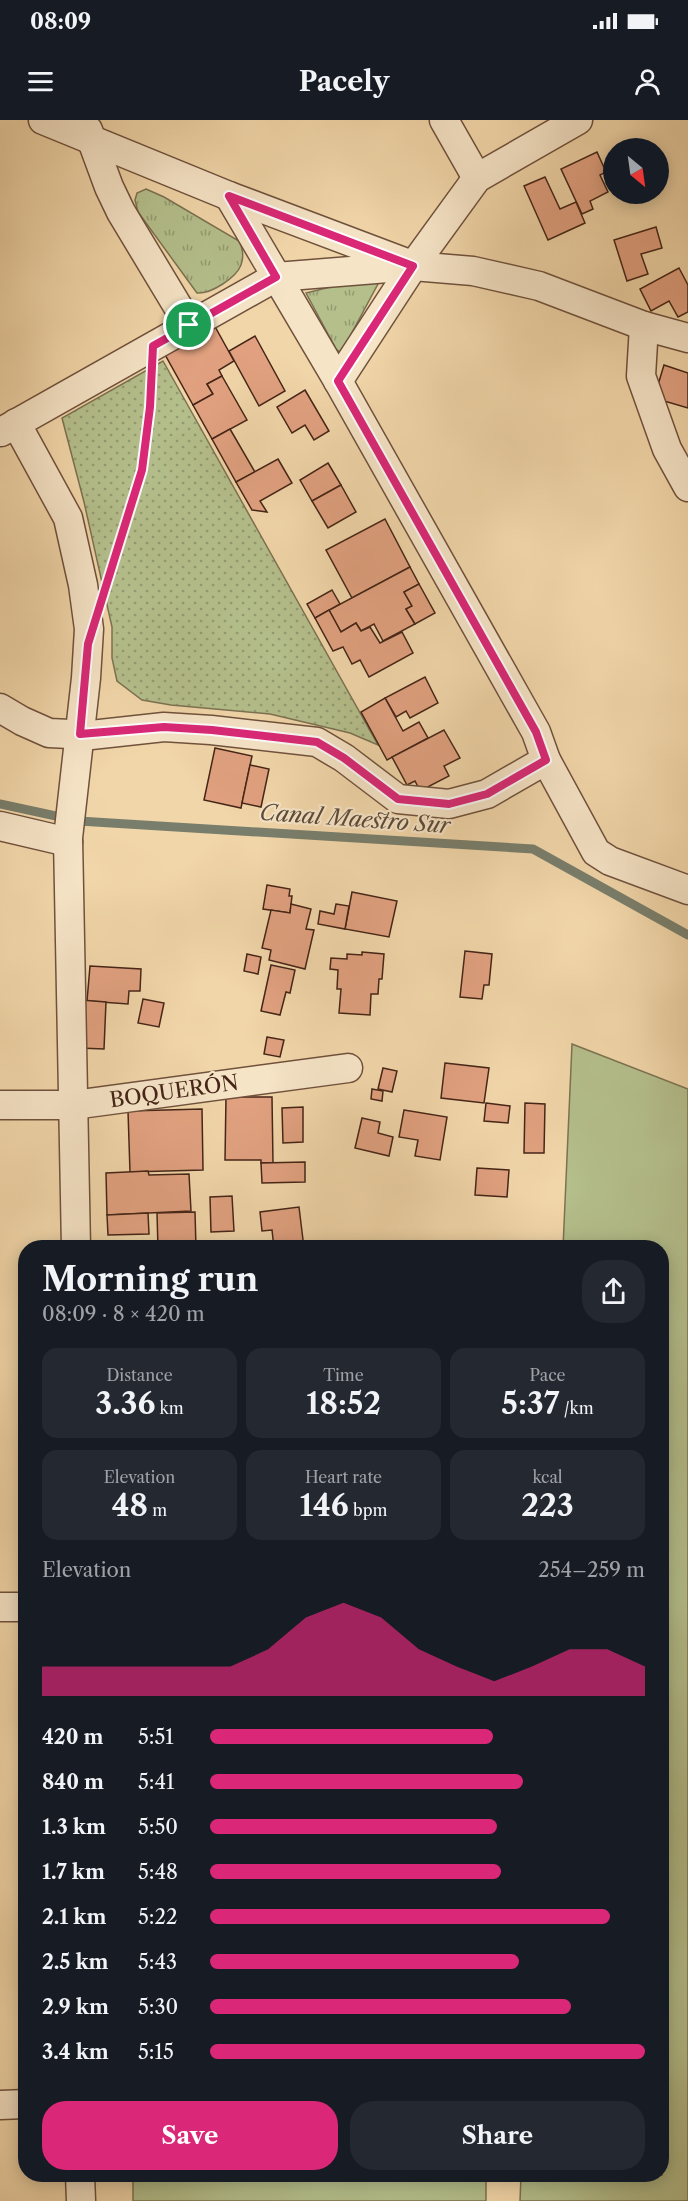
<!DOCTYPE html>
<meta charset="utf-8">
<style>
:root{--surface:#171b24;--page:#242831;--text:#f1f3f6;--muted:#9ea1a6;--accent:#db2777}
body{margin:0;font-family:"Libre Caslon Text",serif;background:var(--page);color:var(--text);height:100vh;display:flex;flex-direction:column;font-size:22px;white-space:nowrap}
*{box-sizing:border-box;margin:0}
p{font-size:20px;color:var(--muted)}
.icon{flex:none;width:33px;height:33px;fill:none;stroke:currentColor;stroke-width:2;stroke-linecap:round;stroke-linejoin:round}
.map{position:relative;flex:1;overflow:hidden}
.details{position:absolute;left:18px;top:1120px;width:651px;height:942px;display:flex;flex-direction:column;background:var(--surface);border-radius:24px;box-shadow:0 3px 15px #0003}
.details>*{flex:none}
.needle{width:39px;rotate:151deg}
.buttons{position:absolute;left:603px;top:18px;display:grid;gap:12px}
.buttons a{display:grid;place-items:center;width:66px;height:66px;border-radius:50%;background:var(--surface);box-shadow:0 3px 15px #0003;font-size:30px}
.pin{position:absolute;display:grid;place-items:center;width:51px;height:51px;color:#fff;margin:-26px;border:3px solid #fff;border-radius:50%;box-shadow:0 2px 6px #0007}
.round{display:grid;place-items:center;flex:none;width:63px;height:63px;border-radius:24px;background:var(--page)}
.head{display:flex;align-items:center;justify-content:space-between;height:102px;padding:0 24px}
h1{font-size:33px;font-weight:800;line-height:45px}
.metrics{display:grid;grid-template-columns:repeat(3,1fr);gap:9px;height:102px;padding:6px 24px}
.metrics div{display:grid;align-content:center;border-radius:15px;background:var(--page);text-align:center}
.metrics b{font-size:30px;font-weight:800}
.metrics small{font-size:16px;font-weight:400}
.metrics p{font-size:16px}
.chart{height:168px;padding:12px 24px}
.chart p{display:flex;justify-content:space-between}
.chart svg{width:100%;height:108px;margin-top:6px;fill:var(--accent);opacity:.7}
.action{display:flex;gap:12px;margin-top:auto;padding:12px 24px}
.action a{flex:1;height:69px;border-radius:24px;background:var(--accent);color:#fff;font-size:24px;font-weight:800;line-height:69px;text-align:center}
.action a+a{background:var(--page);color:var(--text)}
ul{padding:0 24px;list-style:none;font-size:20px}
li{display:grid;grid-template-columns:96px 72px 1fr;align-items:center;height:45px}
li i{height:15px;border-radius:8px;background:var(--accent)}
.status{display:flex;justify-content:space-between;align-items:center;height:42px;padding:0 30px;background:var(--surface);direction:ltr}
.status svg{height:16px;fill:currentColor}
header{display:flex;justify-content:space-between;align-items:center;height:78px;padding:0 24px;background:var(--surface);font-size:27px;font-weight:800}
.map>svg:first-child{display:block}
.grass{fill:url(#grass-dots);stroke:#7c7252;stroke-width:1.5}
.park{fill:url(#park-tufts);stroke:#7c7252;stroke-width:1.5}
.pitch{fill:#b4bf8c;stroke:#7c7252;stroke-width:1.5}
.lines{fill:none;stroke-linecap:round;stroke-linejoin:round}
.stream{stroke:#797e6c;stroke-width:9}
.building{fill:#e1a180;stroke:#452517;stroke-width:1.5}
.minor-casing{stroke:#70513c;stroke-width:31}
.path{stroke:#452517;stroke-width:4;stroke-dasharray:1.5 3;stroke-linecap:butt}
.minor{stroke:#f6e4c7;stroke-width:28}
.route-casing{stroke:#fff;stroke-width:12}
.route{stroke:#db2777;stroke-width:8}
.labels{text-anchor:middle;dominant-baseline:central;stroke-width:4.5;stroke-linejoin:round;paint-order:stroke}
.street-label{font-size:21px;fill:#452517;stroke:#f6e4c7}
.water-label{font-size:22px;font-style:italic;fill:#5a4a3a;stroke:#f6e4c7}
</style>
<div class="status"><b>08:09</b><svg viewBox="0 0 49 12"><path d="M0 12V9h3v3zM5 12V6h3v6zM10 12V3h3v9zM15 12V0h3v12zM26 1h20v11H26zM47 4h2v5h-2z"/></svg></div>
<header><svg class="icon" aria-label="menu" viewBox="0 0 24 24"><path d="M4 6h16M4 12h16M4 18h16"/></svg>Pacely<svg class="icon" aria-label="person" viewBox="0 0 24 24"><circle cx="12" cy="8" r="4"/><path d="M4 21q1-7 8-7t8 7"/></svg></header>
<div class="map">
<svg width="688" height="2081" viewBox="0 0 688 2081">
<defs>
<pattern id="grass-dots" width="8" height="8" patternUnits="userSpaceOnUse" patternTransform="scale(1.5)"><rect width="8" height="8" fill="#b4bf8c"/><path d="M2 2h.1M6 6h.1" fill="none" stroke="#949b71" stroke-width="1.8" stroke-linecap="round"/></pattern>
<pattern id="park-tufts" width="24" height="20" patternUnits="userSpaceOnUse" patternTransform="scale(1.5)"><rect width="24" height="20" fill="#b4bf8c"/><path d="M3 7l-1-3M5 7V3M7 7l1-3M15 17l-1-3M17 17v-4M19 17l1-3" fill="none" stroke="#949b71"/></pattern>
</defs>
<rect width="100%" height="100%" fill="#f1d6a9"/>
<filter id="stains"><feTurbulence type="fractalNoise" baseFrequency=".00333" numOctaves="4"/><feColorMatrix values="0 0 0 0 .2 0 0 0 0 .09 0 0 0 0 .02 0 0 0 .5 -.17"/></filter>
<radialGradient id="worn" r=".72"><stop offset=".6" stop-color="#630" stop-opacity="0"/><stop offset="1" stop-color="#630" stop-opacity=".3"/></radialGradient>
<polygon class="grass" points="163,241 378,625 350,613 270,594 171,585 142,580 117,561 112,538 112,507 84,382 62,298"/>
<g class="park">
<path d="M146,69l18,8 75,44c4,8 5,16 2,24 -5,13 -30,29 -44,28l-59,-81 -3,-12 2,-7z"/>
<polygon points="375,156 379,162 341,233 336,229 306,173"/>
</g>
<g class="pitch">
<polygon points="572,924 688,969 688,2081 520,2081 521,2055 662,2055 662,1128 563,1128"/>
<rect x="133" y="2055" width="353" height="26"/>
</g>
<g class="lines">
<polyline class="stream" points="0,684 79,701 533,729 688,815"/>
</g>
<g class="building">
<polygon points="597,32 606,52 600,55 608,72 590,81 593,89 582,94 561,49"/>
<polygon points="545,57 560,89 576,82 585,103 548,120 524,66"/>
<polygon points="656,107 662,128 641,134 648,154 627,161 614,120"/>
<polygon points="679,148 688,165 688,192 678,197 669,181 651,191 640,169"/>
<polygon points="213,203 234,241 219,250 222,256 207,264 213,274 193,285 163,231"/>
<polygon points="255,216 285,271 259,286 229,231"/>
<polygon points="664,245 688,253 688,288 654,278"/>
<polygon points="222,256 247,300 212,319 193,285 213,274 207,264"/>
<polygon points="305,270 329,311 314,320 305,305 292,313 277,287"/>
<polygon points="230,309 255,352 236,362 212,319"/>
<polygon points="278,339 292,363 260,381 267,392 252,390 236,362"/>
<polygon points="328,343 341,365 312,381 300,360"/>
<polygon points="341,365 356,392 328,408 312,381"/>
<polygon points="385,399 410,447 352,478 326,430"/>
<polygon points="410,447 419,464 404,472 412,486 406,489 415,504 383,521 374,504 361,511 356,503 341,512 329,490"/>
<polygon points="419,464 435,493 415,504 406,489 412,486 404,472"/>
<polygon points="332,470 340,484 315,498 307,484"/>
<polygon points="329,490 341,512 356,503 361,511 370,507 380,523 402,512 413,533 369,557 360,540 352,544 343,527 333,531 315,498"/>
<polygon points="425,557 438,583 410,598 406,591 396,597 385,578"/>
<polygon points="385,578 403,611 419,602 428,618 387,640 361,592"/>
<polygon points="444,610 460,638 444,646 449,656 420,671 415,661 407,665 392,637"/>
<polygon points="215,628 252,636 241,688 204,680"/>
<polygon points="250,645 269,649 261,687 242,683"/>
<polygon points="267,765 290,769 289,776 292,776 290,793 263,789"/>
<polygon points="352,772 397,781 389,817 345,809"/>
<polygon points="291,784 311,789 306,809 314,810 305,849 269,840 271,830 262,828 271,790 290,793"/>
<polygon points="336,784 349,786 345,809 318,804 320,791 334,794"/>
<polygon points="465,831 492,834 489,865 484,865 482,879 460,877"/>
<polygon points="362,832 384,834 382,859 379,859 378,874 371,874 370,895 339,893 341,869 337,869 338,850 330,849 331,838 347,839 347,834 362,835"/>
<polygon points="247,834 261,837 258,854 244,851"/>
<polygon points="271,845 295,850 290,873 286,872 280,895 261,891"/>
<polygon points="90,846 141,849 140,871 129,871 128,884 87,881"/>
<polygon points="143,879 164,883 159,907 138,903"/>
<polygon points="81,880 106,882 104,929 79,928"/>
<polygon points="267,917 284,920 280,937 264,934"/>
<polygon points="445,943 489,948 484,983 441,978"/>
<polygon points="383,948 397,951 392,972 378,969"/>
<polygon points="372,969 383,971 382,981 371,979"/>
<polygon points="226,977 272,977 273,1043 261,1043 261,1040 225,1040"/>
<polygon points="486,983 510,986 508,1003 484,1001"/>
<polygon points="525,983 545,984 544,1033 524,1033"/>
<polygon points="303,987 303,1022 283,1023 282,988"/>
<polygon points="202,989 203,1050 130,1052 128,991"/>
<polygon points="404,990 447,997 440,1040 415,1036 418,1020 399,1017"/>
<polygon points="362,998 380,1002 378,1013 393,1017 389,1036 355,1028"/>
<polygon points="305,1042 305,1062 262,1063 261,1043"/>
<polygon points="477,1048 509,1050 507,1077 475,1075"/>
<polygon points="148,1051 149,1055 189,1054 191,1091 107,1095 106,1053"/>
<polygon points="232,1076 234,1111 211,1112 210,1077"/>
<polygon points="299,1087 304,1128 274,1128 272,1110 262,1111 260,1092"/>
<polygon points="195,1092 196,1128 158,1128 157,1093"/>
<polygon points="148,1093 149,1114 108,1115 107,1095"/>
</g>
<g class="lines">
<defs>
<g id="minor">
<polyline points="43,0 229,76 404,142"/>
<polyline points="444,0 477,58"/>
<polyline points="88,10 109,67 121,92 189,205"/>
<polyline points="229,76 338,261 536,612 546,640 596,732 610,741 688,770"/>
<polyline points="644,206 641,256 667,329 688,367"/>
<polyline points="338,261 413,146 477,58 578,0"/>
<polyline points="16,303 68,398 83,465 89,509 86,558 68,718 76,1128"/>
<polyline points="1,312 276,157 413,146 473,151 539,166 644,206 688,218"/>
<polyline points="0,588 22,601 49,613 91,615 164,607 211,610 317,622 344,638 398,679 449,684 487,674 546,640"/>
<polyline points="0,706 68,722"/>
<polyline points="0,985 73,985 348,948"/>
<polyline points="0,1487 26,1487"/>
<polyline points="0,1985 26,1984"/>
<polyline points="80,2055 81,2081"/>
</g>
</defs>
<use href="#minor" class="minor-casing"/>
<polyline class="path" points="111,452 142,350 151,261"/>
<use href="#minor" class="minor"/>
</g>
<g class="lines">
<defs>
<polygon id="route" points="229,76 413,146 338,261 536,612 546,640 487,674 449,684 398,679 344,638 317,622 212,610 164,607 80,614 88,524 142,350 150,287 153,226 276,157"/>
</defs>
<use href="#route" class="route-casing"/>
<use href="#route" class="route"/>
</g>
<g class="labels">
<g class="street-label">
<text transform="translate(174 971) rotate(-8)">BOQUERÓN</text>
</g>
<g class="water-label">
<text transform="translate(355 699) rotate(4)">Canal Maestro Sur</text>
</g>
</g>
<rect width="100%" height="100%" filter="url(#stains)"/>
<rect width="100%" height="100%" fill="url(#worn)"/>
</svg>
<div class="buttons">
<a><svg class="needle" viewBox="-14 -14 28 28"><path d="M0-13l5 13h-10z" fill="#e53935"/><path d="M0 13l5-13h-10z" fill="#9ea1a6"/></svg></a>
</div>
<div class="pin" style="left:189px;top:205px;background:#1e9e55"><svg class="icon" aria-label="arrive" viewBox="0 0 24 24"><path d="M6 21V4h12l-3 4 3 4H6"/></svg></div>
<section class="details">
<div class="head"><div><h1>Morning run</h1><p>08:09 · 8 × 420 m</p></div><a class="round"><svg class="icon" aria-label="share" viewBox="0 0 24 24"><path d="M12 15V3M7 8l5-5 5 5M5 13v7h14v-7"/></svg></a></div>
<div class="metrics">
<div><p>Distance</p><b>3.36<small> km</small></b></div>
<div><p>Time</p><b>18:52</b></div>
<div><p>Pace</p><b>5:37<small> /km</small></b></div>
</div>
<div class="metrics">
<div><p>Elevation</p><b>48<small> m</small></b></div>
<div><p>Heart rate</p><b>146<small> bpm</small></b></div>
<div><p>kcal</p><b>223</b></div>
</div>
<div class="chart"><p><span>Elevation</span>254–259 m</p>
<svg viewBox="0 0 160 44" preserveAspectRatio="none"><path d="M0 44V32L10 32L20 32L30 32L40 32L50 32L60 25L70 12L80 6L90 12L100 25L110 32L120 38L130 32L140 25L150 25L160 32V44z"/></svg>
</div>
<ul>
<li><b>420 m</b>5:51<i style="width:65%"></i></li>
<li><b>840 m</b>5:41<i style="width:72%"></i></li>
<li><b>1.3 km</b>5:50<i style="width:66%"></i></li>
<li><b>1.7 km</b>5:48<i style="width:67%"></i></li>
<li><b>2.1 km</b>5:22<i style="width:92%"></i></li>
<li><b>2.5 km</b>5:43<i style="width:71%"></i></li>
<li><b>2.9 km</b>5:30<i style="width:83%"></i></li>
<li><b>3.4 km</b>5:15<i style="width:100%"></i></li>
</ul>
<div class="action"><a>Save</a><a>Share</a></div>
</section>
</div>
